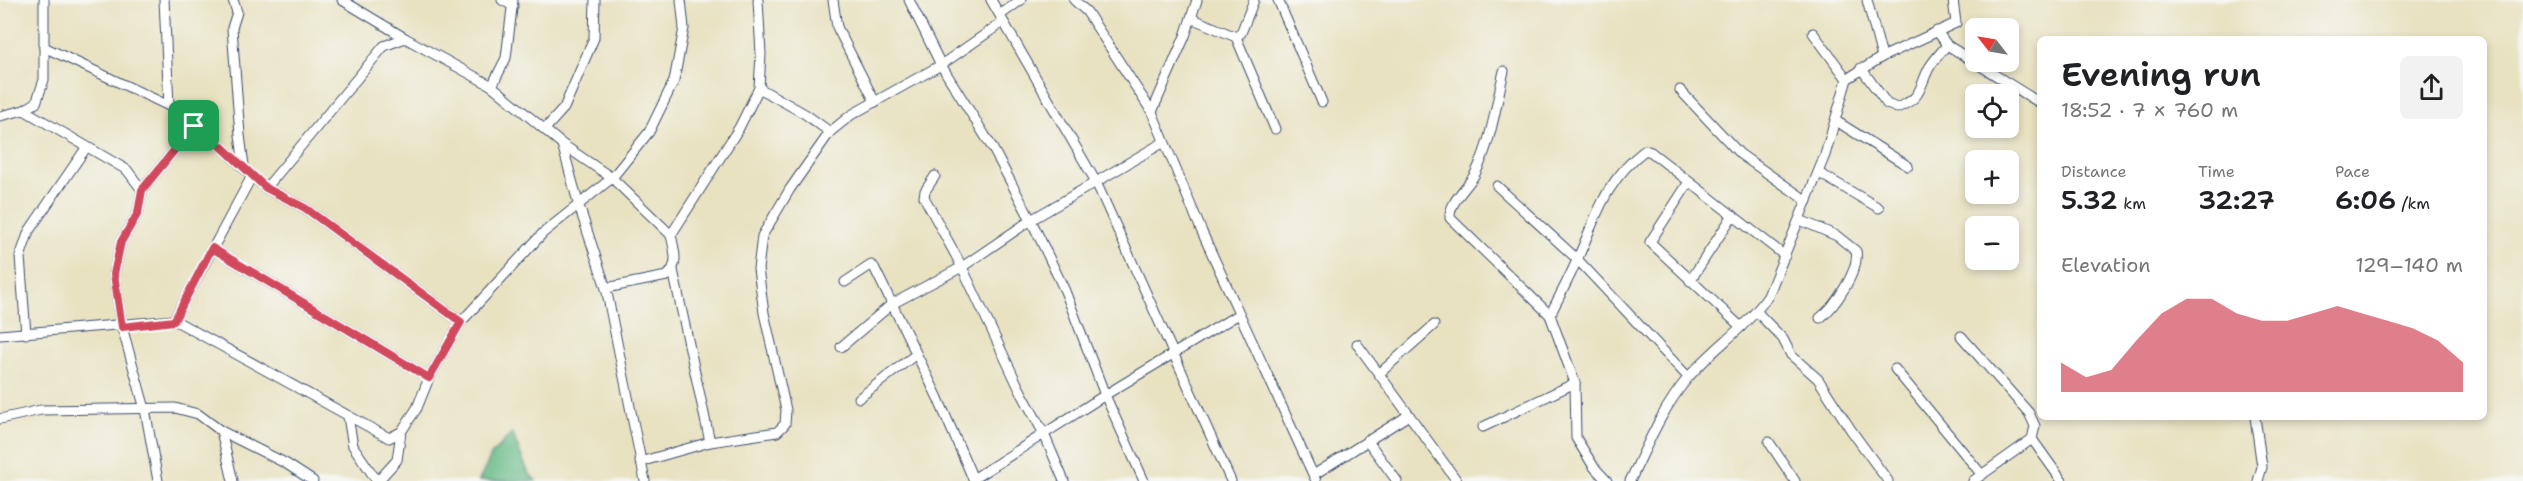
<!DOCTYPE html>
<meta charset="utf-8">
<style>
:root{--surface:#fff;--page:#f2f2f2;--text:#202124;--muted:#757577;--accent:#d1495b}
body{margin:0;font-family:"Shantell Sans",sans-serif;background:var(--page);color:var(--text);height:100vh;display:flex;flex-direction:column;font-size:22px;white-space:nowrap}
*{box-sizing:border-box;margin:0}
p{font-size:20px;color:var(--muted)}
.icon{flex:none;width:33px;height:33px;fill:none;stroke:currentColor;stroke-width:2;stroke-linecap:round;stroke-linejoin:round}
.map{position:relative;flex:1;overflow:hidden}
.details{position:absolute;left:2037px;top:36px;width:450px;height:384px;display:flex;flex-direction:column;background:var(--surface);border-radius:9px;box-shadow:0 3px 9px #0003}
.details>*{flex:none}
.needle{width:39px;rotate:301deg}
.fabs{position:absolute;left:1965px;top:18px;display:grid;gap:12px}
.fabs a{display:grid;place-items:center;width:54px;height:54px;border-radius:9px;background:var(--surface);box-shadow:0 3px 9px #0003;font-size:30px}
.pin{position:absolute;display:grid;place-items:center;width:51px;height:51px;color:#fff;margin:-26px;border-radius:12px;box-shadow:0 3px 9px #0006}
.round{display:grid;place-items:center;flex:none;width:63px;height:63px;border-radius:9px;background:var(--page)}
.headline{display:flex;align-items:center;justify-content:space-between;height:102px;padding:0 24px}
h1{font-size:33px;font-weight:600;line-height:45px}
.metrics{display:grid;grid-template-columns:repeat(3,1fr);gap:9px;height:102px;padding:6px 24px}
.metrics div{display:grid;align-content:center}
.metrics b{font-size:26px;font-weight:600}
.metrics small{font-size:16px;font-weight:400}
.metrics p{font-size:16px}
.chart{height:168px;padding:12px 24px}
.chart p{display:flex;justify-content:space-between}
.chart svg{width:100%;height:108px;margin-top:6px;fill:var(--accent);opacity:.7}
.map>svg:first-child{display:block}
.forest{fill:#6bbc89;stroke:#437674;stroke-width:1.5}
.lines{fill:none;stroke-linecap:round;stroke-linejoin:round}
.minor-casing{stroke:#3a4a6d;stroke-width:11}
.minor{stroke:#fff;stroke-width:9}
.route-casing{stroke:#fff;stroke-width:12}
.route{stroke:#d1495b;stroke-width:8}
</style>
<div class="map">
<svg width="2523" height="481" viewBox="0 0 2523 481">
<rect width="100%" height="100%" fill="#f6f6f2"/>
<filter id="ink" filterUnits="userSpaceOnUse"><feTurbulence type="fractalNoise" baseFrequency=".0167" numOctaves="2"/><feDisplacementMap in="SourceGraphic" scale="12" xChannelSelector="R" yChannelSelector="G"/><feConvolveMatrix kernelMatrix="1 2 1 2 8 2 1 2 1" color-interpolation-filters="sRGB"/></filter>
<filter id="wash" filterUnits="userSpaceOnUse"><feTurbulence type="fractalNoise" baseFrequency=".008" numOctaves="4" result="noise"/><feDisplacementMap in="SourceGraphic" scale="24" xChannelSelector="R" yChannelSelector="G"/><feGaussianBlur stdDeviation="1.35" result="paint"/><feColorMatrix in="noise" values="0 0 0 0 0 0 0 0 0 0 0 0 0 0 0 0 0 1.4 0 .05"/><feComposite in="paint" operator="in"/></filter>
<g filter="url(#wash)">
<rect width="100%" height="100%" fill="#e8e2c1"/>
<polygon class="forest" points="512,433 528,472 536,481 479,481 492,454"/>
</g>
<g filter="url(#ink)">
<g class="lines">
<defs>
<g id="minor">
<polyline points="164,0 169,106"/>
<polyline points="233,0 237,12 232,28 240,135 244,166"/>
<polyline points="342,0 405,38"/>
<polyline points="502,0 513,6"/>
<polyline points="833,0 837,27 875,102"/>
<polyline points="991,0 1096,182 1031,220 1065,291 1105,395 1144,481"/>
<polyline points="1074,0 1087,12 1152,112"/>
<polyline points="1197,0 1185,36 1152,112 1202,232 1316,481"/>
<polyline points="1278,0 1322,102"/>
<polyline points="1867,0 1882,57"/>
<polyline points="1000,15 1021,0"/>
<polyline points="1191,18 1236,37 1241,33 1254,0"/>
<polyline points="1937,31 1947,45 2040,103"/>
<polyline points="1813,33 1847,79"/>
<polyline points="1236,37 1275,129"/>
<polyline points="44,47 169,106 222,147 252,176 174,320"/>
<path d="M1861,68l26,36 10,4c26,-11 21,-18 32,-40 5,-8 12,-16 18,-23"/>
<path d="M1504,71c-8,34 -13,72 -29,103 -8,14 -26,28 -25,44l100,97 25,68 1,55 18,29 13,14"/>
<polyline points="492,86 506,58 513,0"/>
<polyline points="759,88 805,114 830,132"/>
<polyline points="1680,90 1740,154 1807,201"/>
<polyline points="24,110 127,170 142,190 138,213 121,242 114,275 122,327 145,409 158,481"/>
<polyline points="0,116 24,110 36,103 44,80 44,0"/>
<polyline points="1836,121 1908,166"/>
<polyline points="545,129 564,108 594,38 595,0"/>
<polyline points="1164,142 1096,182 1231,481"/>
<polyline points="562,144 579,206 606,288 645,481"/>
<polyline points="1819,173 1879,208"/>
<polyline points="252,176 266,188 305,208 461,322"/>
<polyline points="935,176 925,191 924,197 962,267 1019,388 1044,434 1064,481"/>
<polyline points="1689,182 1650,242 1741,327"/>
<polyline points="1497,186 1577,259 1688,377"/>
<polyline points="266,188 384,46 405,38 492,86 562,144 612,178 671,235"/>
<polyline points="142,190 194,126"/>
<path d="M1800,220l37,16 19,15c4,18 -21,56 -36,67"/>
<polyline points="212,248 429,378"/>
<polyline points="673,270 710,442"/>
<polyline points="1690,281 1733,215"/>
<polyline points="845,282 871,265 874,267 937,396 974,481"/>
<path d="M606,288l61,-12c13,-12 7,-26 4,-41l68,-107 20,-40 2,-34 -3,-54"/>
<polyline points="1757,312 1783,339 1791,355 1818,379 1851,430 1888,481"/>
<path d="M1550,315c9,-18 19,-36 27,-55 20,-44 27,-78 68,-110l6,2 134,104"/>
<polyline points="26,334 20,257 29,231 86,148"/>
<polyline points="0,335 174,320 389,438 401,432 417,408 429,378 461,322 543,233 612,178 649,132 674,81 684,28 681,0"/>
<polyline points="1961,336 2029,413 2035,426 2032,439 1973,481"/>
<polyline points="841,347 892,304 962,267 1031,220 992,147 941,65 909,0"/>
<polyline points="1895,369 1982,475"/>
<polyline points="1380,373 1434,325"/>
<polyline points="859,398 915,355"/>
<polyline points="1409,415 1457,481"/>
<polyline points="348,417 353,446 377,481"/>
<polyline points="2255,417 2262,467 2258,481"/>
<polyline points="0,419 41,410 175,408 198,414 221,431 285,463 313,481"/>
<polyline points="1483,427 1575,383"/>
<polyline points="221,431 233,481"/>
<polyline points="2032,439 2062,481"/>
<polyline points="1367,440 1397,481"/>
<polyline points="1769,442 1795,481"/>
<polyline points="640,462 710,442 777,432 785,424 786,410 764,313 758,269 762,236 790,189 830,132 851,115 941,65 1003,22"/>
<polyline points="1315,474 1409,415 1357,344"/>
<polyline points="973,479 1105,395 1239,314"/>
<polyline points="378,481 397,460 401,432"/>
<path d="M1630,481c17,-35 32,-72 57,-102 25,-30 59,-51 81,-83l57,-141 22,-76 35,-22 74,-34 -3,-23"/>
</g>
</defs>
<use href="#minor" class="minor-casing"/>
<use href="#minor" class="minor"/>
</g>
</g>
<g class="lines" filter="url(#ink)">
<defs>
<polygon id="route" points="194,126 222,147 266,188 305,208 461,322 429,378 212,248 174,321 122,327 114,274 121,242 138,213 142,190"/>
</defs>
<use href="#route" class="route-casing"/>
<use href="#route" class="route"/>
</g>
</svg>
<div class="fabs">
<a><svg class="needle" viewBox="-14 -14 28 28"><path d="M0-13l5 13h-10z" fill="#e53935"/><path d="M0 13l5-13h-10z" fill="#757577"/></svg></a>
<a><svg class="icon" aria-label="locate" viewBox="0 0 24 24"><circle cx="12" cy="12" r="6"/><path d="M12 2v4M12 18v4M2 12h4M18 12h4"/></svg></a>
<a>+</a>
<a>−</a>
</div>
<div class="pin" style="left:194px;top:126px;background:#1e9e55"><svg class="icon" aria-label="arrive" viewBox="0 0 24 24"><path d="M6 21V4h12l-3 4 3 4H6"/></svg></div>
<section class="details">
<div class="headline"><div><h1>Evening run</h1><p>18:52 · 7 × 760 m</p></div><a class="round"><svg class="icon" aria-label="share" viewBox="0 0 24 24"><path d="M12 15V3M7 8l5-5 5 5M5 13v7h14v-7"/></svg></a></div>
<div class="metrics">
<div><p>Distance</p><b>5.32<small> km</small></b></div>
<div><p>Time</p><b>32:27</b></div>
<div><p>Pace</p><b>6:06<small> /km</small></b></div>
</div>
<div class="chart"><p><span>Elevation</span>129–140 m</p>
<svg viewBox="0 0 160 44" preserveAspectRatio="none"><path d="M0 44V32L10 38L20 35L30 23L40 12L50 6L60 6L70 12L80 15L90 15L100 12L110 9L120 12L130 15L140 18L150 23L160 32V44z"/></svg>
</div>
</section>
</div>
